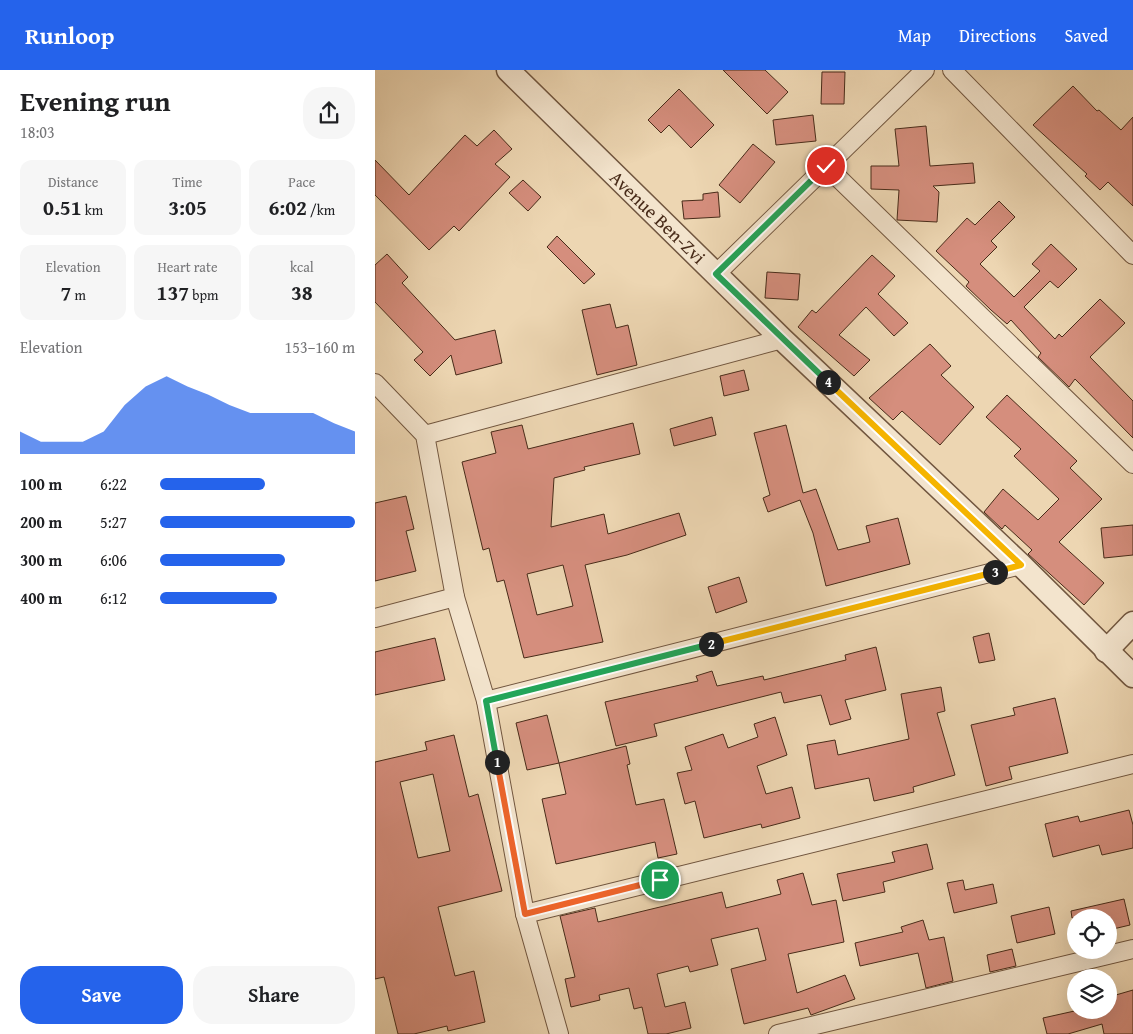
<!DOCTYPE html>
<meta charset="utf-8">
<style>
:root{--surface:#fff;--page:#f6f6f6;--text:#202124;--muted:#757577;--accent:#2563eb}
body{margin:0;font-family:"Gentium Book Plus",serif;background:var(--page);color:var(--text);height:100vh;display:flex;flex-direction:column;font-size:19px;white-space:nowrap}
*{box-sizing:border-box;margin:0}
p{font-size:16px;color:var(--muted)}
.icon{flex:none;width:28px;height:28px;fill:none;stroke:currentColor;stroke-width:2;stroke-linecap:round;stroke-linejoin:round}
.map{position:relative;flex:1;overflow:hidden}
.drawer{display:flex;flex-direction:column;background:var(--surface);width:375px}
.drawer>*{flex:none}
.controls{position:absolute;left:692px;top:839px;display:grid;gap:10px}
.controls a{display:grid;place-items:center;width:50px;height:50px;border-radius:50%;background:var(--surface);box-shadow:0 5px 20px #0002;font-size:25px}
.pin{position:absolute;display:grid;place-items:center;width:42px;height:42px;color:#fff;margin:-21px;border:2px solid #fff;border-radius:50%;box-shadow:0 1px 5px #0007}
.km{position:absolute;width:25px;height:25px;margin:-12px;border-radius:50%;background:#222;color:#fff;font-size:14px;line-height:25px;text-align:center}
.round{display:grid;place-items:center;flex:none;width:52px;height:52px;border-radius:20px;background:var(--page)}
.headline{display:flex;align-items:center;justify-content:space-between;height:85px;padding:0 20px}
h1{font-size:28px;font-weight:800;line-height:38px}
.figures{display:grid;grid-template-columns:repeat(3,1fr);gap:8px;height:85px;padding:5px 20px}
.figures div{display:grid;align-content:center;border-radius:12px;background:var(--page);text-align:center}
.figures b{font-size:21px;font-weight:800}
.figures small{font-size:14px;font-weight:400}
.figures p{font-size:14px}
.chart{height:140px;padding:10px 20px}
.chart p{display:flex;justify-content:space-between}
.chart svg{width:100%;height:90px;margin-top:5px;fill:var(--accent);opacity:.7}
.primary-button{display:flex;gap:10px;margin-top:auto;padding:10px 20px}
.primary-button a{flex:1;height:58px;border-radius:20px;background:var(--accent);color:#fff;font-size:20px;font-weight:800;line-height:58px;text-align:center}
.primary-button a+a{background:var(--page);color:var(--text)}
ul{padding:0 20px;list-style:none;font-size:16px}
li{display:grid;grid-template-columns:80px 60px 1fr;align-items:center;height:38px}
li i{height:12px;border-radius:6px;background:var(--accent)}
header{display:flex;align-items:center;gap:30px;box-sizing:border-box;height:70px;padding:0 25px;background:var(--accent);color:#fff}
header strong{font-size:24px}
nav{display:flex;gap:28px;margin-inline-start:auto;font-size:18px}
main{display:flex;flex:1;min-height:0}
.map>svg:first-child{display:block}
.building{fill:#d58e7d;stroke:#482b19;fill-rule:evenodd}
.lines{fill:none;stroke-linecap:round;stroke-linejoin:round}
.minor-casing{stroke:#71563f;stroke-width:20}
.tertiary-casing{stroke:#71563f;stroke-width:25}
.minor{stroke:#f3e4cd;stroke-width:18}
.tertiary{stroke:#f3e4cd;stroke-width:22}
.split-1-casing{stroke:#fff;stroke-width:10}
.split-2-casing{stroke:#fff;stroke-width:10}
.split-3-casing{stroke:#fff;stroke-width:10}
.split-4-casing{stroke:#fff;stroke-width:10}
.split-5-casing{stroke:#fff;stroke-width:10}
.split-1{stroke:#f0652b;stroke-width:6}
.split-2{stroke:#22a559;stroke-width:6}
.split-3{stroke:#f5b400;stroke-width:6}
.split-4{stroke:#f5b400;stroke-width:6}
.split-5{stroke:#22a559;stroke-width:6}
.labels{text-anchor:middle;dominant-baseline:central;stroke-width:4;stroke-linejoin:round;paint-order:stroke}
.street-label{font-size:19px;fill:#482b19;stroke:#f3e4cd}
</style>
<header>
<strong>Runloop</strong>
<nav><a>Map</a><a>Directions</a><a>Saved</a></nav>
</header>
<main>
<section class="drawer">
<div class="headline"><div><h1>Evening run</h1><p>18:03</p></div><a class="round"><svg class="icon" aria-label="share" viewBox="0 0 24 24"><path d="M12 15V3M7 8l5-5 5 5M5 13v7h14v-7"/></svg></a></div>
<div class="figures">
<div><p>Distance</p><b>0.51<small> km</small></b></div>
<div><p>Time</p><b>3:05</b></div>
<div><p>Pace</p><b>6:02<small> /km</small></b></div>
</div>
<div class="figures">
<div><p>Elevation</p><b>7<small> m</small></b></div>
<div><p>Heart rate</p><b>137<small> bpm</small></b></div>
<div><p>kcal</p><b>38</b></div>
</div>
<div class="chart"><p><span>Elevation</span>153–160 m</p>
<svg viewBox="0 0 160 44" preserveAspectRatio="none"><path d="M0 44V33L10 38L20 38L30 38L40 33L50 20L60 11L70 6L80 11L90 15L100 20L110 24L120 24L130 24L140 24L150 29L160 33V44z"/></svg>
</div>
<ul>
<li><b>100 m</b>6:22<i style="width:54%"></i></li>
<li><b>200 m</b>5:27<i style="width:100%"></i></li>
<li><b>300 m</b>6:06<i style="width:64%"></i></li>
<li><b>400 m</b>6:12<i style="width:60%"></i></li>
</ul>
<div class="primary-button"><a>Save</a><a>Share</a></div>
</section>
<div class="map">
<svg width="758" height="964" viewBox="0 0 758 964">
<rect width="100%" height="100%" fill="#edd6b2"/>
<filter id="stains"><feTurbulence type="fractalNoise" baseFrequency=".004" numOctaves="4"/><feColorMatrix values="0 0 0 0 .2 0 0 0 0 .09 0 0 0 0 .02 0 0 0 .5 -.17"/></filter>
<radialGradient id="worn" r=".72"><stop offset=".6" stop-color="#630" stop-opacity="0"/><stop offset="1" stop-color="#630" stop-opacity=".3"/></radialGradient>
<g class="building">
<polygon points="348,0 390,0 413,22 392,44"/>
<polygon points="447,2 470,2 469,34 446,34"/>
<polygon points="698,16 722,41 724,40 746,60 758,47 758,136 733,112 725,120 710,106 712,104 658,55"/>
<polygon points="304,19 339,55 316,78 294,55 286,63 273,50"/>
<polygon points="438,45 441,71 401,75 398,50"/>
<polygon points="551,56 555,96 598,93 600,113 558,116 564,122 562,152 522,150 524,120 496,119 496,96 524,96 520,59"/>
<polygon points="119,60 137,79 120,94 135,107 84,161 79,156 54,180 0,125 0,90 34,125 90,65 102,76"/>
<polygon points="378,74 400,92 365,133 344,115"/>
<polygon points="148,110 166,127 153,141 134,123"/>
<polygon points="343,122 345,147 309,149 307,131 328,130 328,124"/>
<polygon points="624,131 640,147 616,171 622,177 605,194 639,227 665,201 657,194 676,174 702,199 683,218 675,211 649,237 680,269 684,264 687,267 725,229 750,253 715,287 758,331 758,368 700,309 694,317 663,287 666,283 636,250 632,254 616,240 591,216 594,212 561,181 592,148 600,155"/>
<polygon points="182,166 220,204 209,214 172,177"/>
<polygon points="12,184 33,207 27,213 80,270 120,260 127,293 81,305 76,285 55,306 39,290 48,282 0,232 0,195"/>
<polygon points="497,185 520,206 503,224 533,253 519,266 491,237 464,265 495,290 479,306 423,257 437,240 441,243"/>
<polygon points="392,202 425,204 423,230 390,228"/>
<polygon points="235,234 241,258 253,255 262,295 222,305 207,240"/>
<polygon points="555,274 576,296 566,305 599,337 565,375 527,341 518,350 494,328"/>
<polygon points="369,300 374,320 349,326 345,306"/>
<polygon points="632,325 702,391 695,398 727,429 684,472 729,513 709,535 653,484 657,480 630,455 627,459 609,442 628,419 663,450 684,429 639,386 646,379 611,347"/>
<polygon points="337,347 341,365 299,376 295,359"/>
<path d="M258,353l7,31 -56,13 1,3 -31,8 -3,49 53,-13 4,20 71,-21 7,22 -59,20 -42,10 18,77 -79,16 -20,-78 -7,2 -8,-34 -6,2 -21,-88 34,-9 -5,-21 31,-7 6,24zM188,495l10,41 -36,9 -10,-41z"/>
<polygon points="411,355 428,423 441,419 463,480 495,472 491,456 523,448 535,494 451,516 438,463 425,430 393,442 388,428 395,425 379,363"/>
<polygon points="31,426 39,459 31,461 41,501 0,511 0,433"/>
<polygon points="758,455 758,485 729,488 726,458"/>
<polygon points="364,507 372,532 341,543 333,517"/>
<polygon points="614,563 620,590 604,593 598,567"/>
<polygon points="60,568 70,610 0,625 0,582"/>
<polygon points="501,577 511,620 470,630 476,649 455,655 446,625 409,633 406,622 279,654 282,666 241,676 230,632 323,611 321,606 337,601 342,616 388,606 389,610 471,590 470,585"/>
<polygon points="566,617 570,641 562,643 580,705 538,717 539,722 499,731 494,708 440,719 432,675 460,670 463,685 534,669 526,624"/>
<polygon points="680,628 693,683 634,697 637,709 611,716 596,655 640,645 638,638"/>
<polygon points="172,645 184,693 152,700 141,653"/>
<polygon points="400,647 412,685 382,696 391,724 417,717 425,748 387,758 386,754 329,768 320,731 310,734 302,703 317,700 310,677 348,664 353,678 383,667 379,654"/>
<path d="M79,665l15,62 9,-3 24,97 -64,16 17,69 19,-5 11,51 -37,9 -1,-5 -33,8h-16l-14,-57 -9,2v-217l52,-12 -2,-8zM58,704l17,77 -32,7 -18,-76z"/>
<polygon points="251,676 255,694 252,695 261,735 289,729 302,784 283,788 280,772 181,794 167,729 191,724 184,693"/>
<polygon points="754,740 758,755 758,778 727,785 724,775 678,787 670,754 703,746 705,752"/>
<polygon points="552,774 558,799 508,812 510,822 468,831 462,804 520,792 517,782"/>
<polygon points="428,803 437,835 461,830 469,872 413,884 422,923 470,905 480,929 436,945 433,938 369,954 356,899 391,890 383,858 336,869 343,895 315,902 313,896 282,904 290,937 310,932 316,958 291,964 273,964 267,937 259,939 254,918 224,925 225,930 196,937 190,909 200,907 185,846 220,838 223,852 347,822 351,838 406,824 402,810"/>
<polygon points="588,810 590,820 618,814 622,833 579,843 572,813"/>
<polygon points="749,829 755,855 734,860 734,848 697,848 696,841"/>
<polygon points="674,837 680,864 642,873 636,846"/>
<polygon points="548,850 554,870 569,867 578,911 551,918 543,883 485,896 480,873 528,862 526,857"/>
<polygon points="637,879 641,896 615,902 612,885"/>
<polygon points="758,920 758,964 729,964 727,954 693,964 672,964 668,948 704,940 734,940 734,927"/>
</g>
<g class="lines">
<defs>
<g id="minor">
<polyline points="577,0 758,185"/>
<polyline points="451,96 758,394"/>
<polyline points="341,204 550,0"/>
<polyline points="0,313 50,365 80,527 111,631 150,844 184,964"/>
<polyline points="50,365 407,269"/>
<polyline points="0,548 80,527"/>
<polyline points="111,631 646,495"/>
<polyline points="150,844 758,694"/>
<polyline points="403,964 758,879"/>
</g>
<g id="tertiary">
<polyline points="133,0 407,269 646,495 758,606"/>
<polyline points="731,581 758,553"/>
</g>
</defs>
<use href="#minor" class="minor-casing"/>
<use href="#tertiary" class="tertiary-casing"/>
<use href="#minor" class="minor"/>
<use href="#tertiary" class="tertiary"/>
</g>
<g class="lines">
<defs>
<polyline id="split-1" points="122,692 150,844 285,810"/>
<polyline id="split-2" points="122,692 111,631 336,574"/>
<polyline id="split-3" points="336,574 620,502"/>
<polyline id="split-4" points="453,312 646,495 620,502"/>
<polyline id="split-5" points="451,96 341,204 453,312"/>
</defs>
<use href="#split-1" class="split-1-casing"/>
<use href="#split-2" class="split-2-casing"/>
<use href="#split-3" class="split-3-casing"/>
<use href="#split-4" class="split-4-casing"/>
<use href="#split-5" class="split-5-casing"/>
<use href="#split-1" class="split-1"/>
<use href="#split-2" class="split-2"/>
<use href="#split-3" class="split-3"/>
<use href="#split-4" class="split-4"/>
<use href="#split-5" class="split-5"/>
</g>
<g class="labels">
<g class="street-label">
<text transform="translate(283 147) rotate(44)">Avenue Ben-Zvi</text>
</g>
</g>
<rect width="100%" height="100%" filter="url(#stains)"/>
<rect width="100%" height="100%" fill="url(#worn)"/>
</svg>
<div class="controls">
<a><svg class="icon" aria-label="locate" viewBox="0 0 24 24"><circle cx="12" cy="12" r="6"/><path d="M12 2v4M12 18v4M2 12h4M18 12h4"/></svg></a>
<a><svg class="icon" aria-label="layers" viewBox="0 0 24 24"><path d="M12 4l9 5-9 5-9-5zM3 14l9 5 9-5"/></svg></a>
</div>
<div class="pin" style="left:285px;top:810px;background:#1e9e55"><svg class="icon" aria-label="arrive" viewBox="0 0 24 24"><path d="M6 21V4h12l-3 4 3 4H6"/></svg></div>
<div class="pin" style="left:451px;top:96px;background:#d93025"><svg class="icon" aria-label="check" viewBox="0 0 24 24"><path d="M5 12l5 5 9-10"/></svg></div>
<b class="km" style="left:122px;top:692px">1</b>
<b class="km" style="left:336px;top:574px">2</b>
<b class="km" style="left:620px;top:502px">3</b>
<b class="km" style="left:453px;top:312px">4</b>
</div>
</main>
